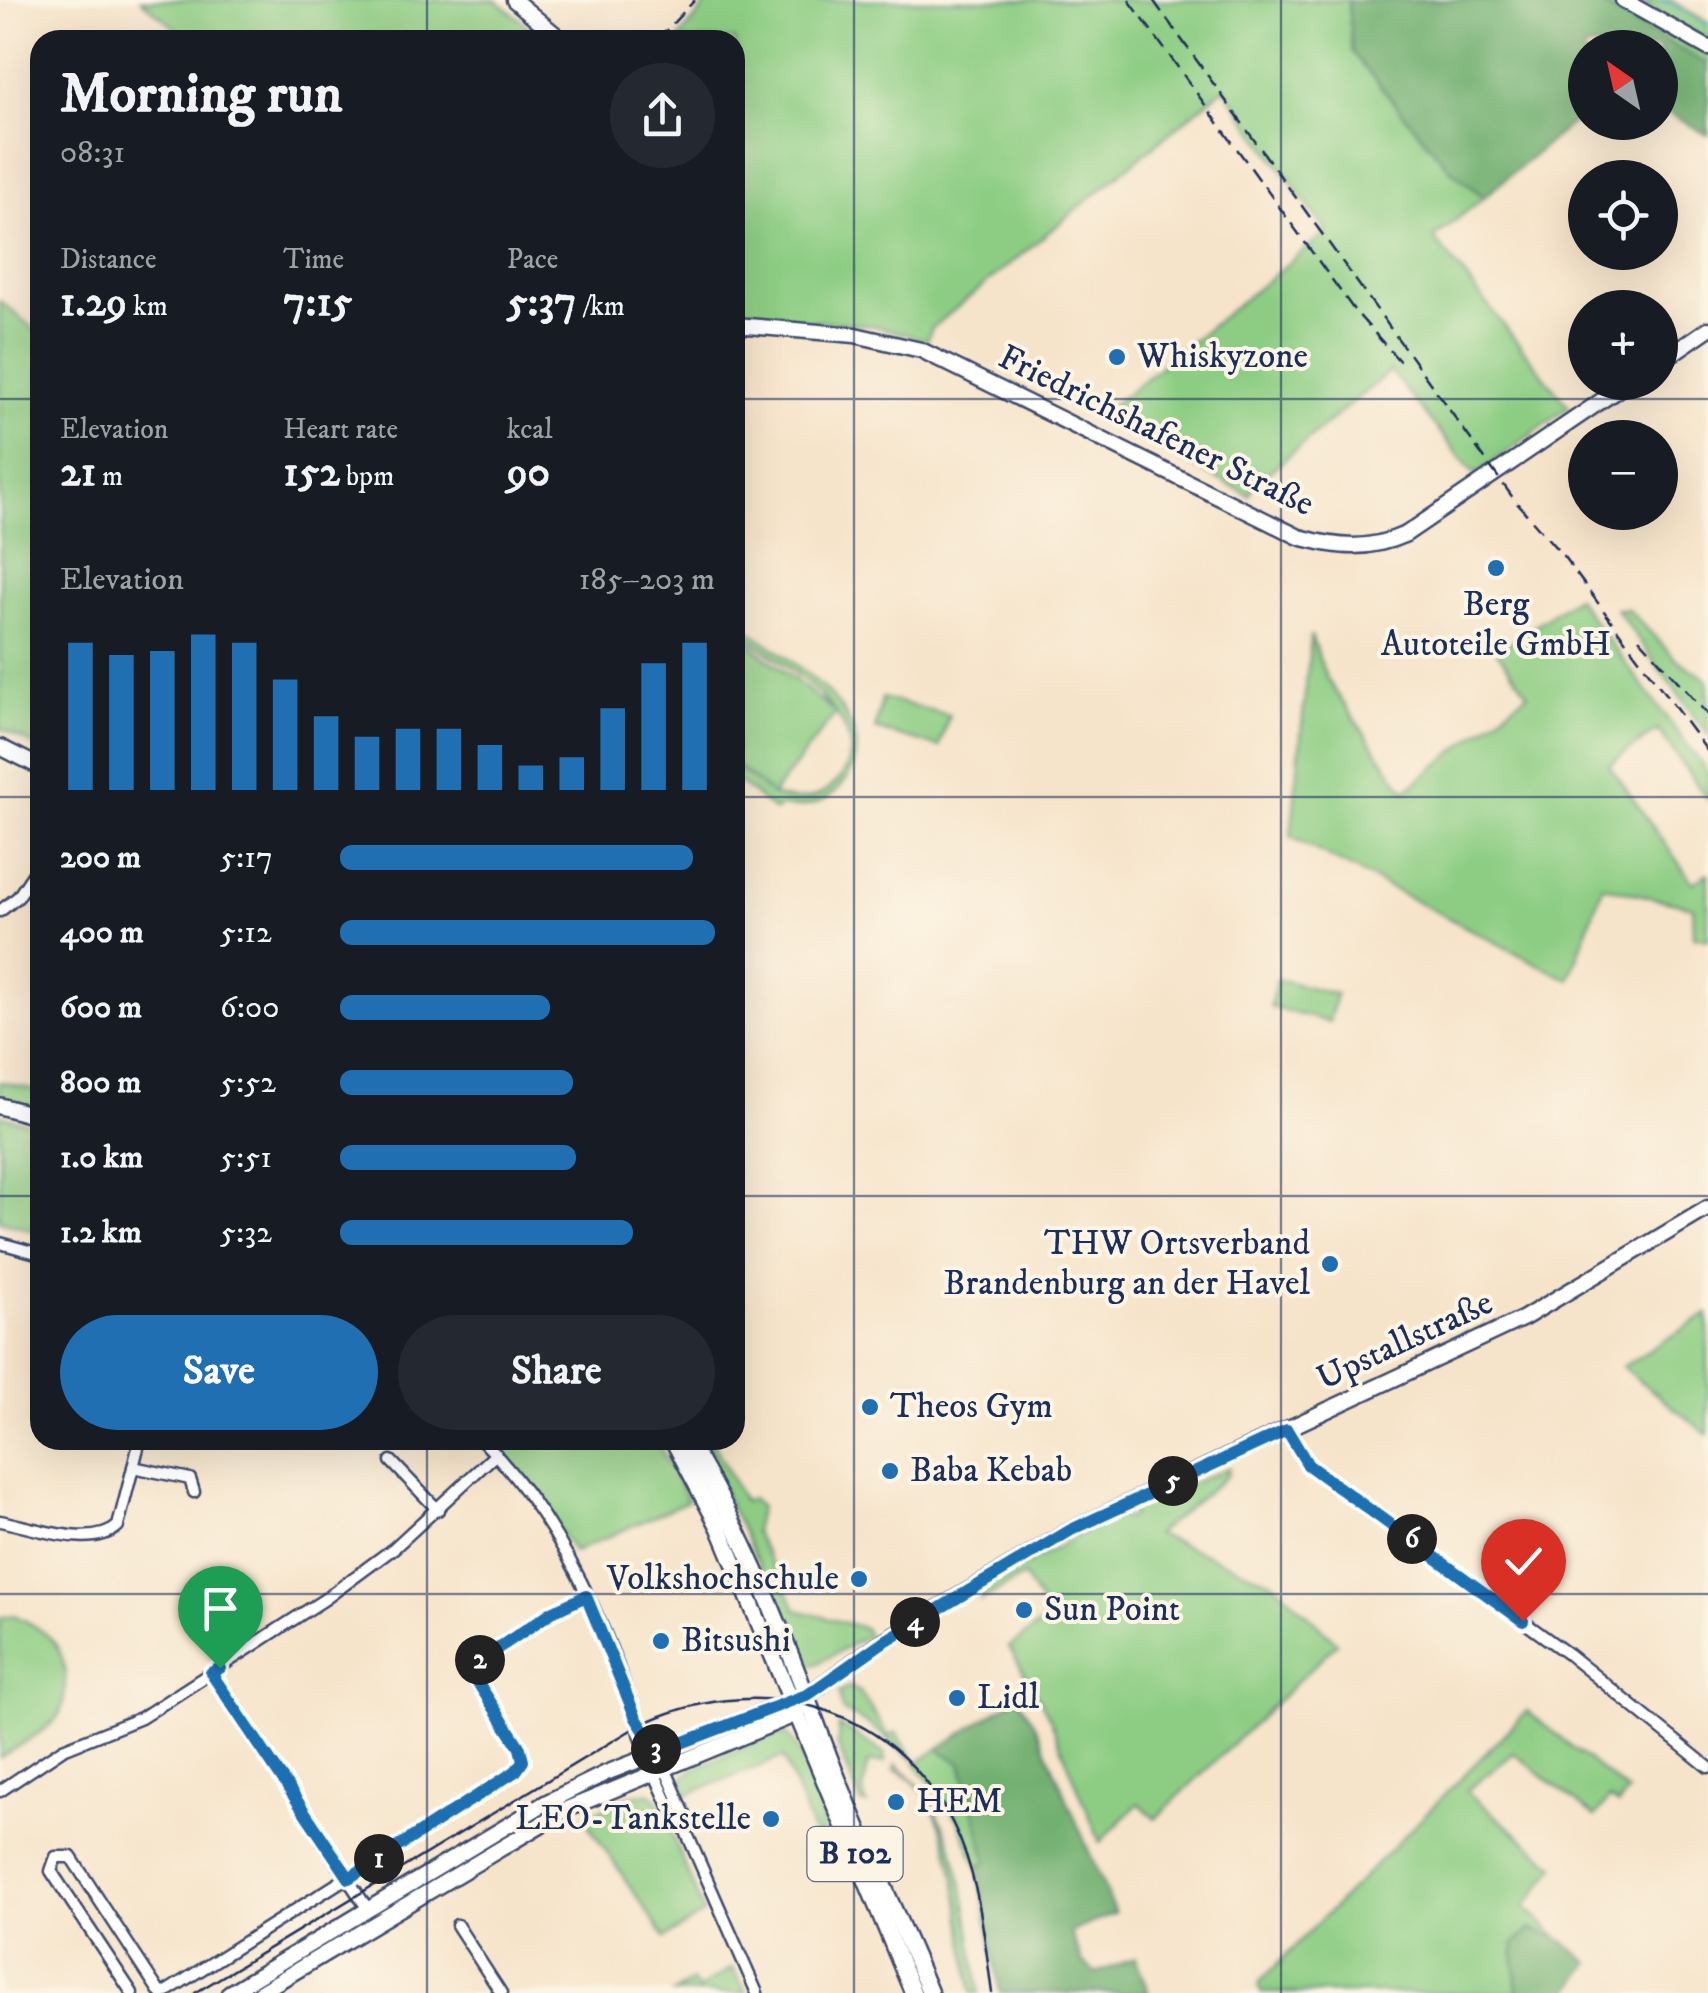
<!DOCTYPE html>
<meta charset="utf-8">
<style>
:root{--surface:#171b24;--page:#242831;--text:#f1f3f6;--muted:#9ea1a6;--accent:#1f6fb2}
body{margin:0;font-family:"IM FELL DW Pica",serif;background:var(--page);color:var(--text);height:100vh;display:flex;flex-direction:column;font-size:38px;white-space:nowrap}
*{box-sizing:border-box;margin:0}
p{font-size:32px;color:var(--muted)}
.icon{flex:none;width:55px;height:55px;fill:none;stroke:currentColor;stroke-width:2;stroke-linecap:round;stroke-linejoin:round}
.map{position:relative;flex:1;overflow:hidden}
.side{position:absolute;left:30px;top:30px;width:715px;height:1420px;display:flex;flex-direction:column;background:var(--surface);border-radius:30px;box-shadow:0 10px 40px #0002}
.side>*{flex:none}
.needle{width:65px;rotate:326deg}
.tools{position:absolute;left:1568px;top:30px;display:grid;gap:20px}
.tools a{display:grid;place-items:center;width:110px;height:110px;border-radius:50%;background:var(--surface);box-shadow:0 10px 40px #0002;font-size:50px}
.pin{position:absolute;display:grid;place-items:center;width:85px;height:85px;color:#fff;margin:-102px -42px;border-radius:50% 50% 50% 0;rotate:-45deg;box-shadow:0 0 10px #0007}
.pin .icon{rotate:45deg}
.km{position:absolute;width:50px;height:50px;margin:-25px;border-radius:50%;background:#222;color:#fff;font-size:28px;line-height:50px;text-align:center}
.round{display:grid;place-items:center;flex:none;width:105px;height:105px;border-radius:52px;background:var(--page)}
.head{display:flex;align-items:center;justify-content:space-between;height:170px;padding:0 30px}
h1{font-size:55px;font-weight:800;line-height:75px}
.metrics{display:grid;grid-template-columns:repeat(3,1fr);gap:15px;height:170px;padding:10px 30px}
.metrics div{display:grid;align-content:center}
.metrics b{font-size:42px;font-weight:800}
.metrics small{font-size:28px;font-weight:400}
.metrics p{font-size:28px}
.chart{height:280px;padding:20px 30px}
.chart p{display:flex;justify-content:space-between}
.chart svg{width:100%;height:180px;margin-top:10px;stroke:var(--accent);stroke-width:6}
.cta{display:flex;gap:20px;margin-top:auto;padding:20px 30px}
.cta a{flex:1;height:115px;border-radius:60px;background:var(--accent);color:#fff;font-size:40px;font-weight:800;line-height:115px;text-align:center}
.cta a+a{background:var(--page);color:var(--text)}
ul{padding:0 30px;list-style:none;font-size:32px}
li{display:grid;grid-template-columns:160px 120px 1fr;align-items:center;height:75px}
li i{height:25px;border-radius:12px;background:var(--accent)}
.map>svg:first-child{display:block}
.green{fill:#8dcd83;stroke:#547e70;stroke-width:2.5}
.forest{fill:#72b071;stroke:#467068;stroke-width:2.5}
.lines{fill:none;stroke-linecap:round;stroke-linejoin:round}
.stream{stroke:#47aec6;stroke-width:2.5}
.street-casing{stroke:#3c4a6e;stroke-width:15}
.secondary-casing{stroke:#3c4a6e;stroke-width:19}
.primary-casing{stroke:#3c4a6e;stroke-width:20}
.street{stroke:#fff;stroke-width:10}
.secondary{stroke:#fff;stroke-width:14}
.primary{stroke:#fff;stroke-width:15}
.tram{stroke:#1b2f5e;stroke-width:2.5}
.rail{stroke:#1b2f5e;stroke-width:2.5;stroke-dasharray:15 8;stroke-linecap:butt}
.route-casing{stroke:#fff;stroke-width:20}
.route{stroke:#1f6fb2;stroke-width:12}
.grid{fill:none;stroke:#1b2f5e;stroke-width:2.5;stroke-opacity:0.55}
.poi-dot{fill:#1f6fb2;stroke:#fcf5e5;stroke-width:4}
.labels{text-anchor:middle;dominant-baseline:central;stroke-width:8;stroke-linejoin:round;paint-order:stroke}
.shield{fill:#fcf5e5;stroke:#5e6a86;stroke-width:2.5}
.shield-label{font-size:32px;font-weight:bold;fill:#1b2f5e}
.poi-label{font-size:35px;fill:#1b2f5e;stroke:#fcf5e5;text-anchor:start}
.street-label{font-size:35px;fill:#1b2f5e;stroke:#fcf5e5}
</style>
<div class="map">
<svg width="1708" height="1993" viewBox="0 0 1708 1993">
<rect width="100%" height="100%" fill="#fcf5e5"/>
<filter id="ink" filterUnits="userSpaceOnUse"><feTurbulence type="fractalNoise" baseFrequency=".01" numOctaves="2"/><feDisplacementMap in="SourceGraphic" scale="20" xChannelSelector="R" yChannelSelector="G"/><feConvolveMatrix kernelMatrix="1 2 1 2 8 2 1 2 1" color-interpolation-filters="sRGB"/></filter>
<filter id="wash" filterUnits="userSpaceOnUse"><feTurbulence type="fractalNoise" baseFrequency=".0048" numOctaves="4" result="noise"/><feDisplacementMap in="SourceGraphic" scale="40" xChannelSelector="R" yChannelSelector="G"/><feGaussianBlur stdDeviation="2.25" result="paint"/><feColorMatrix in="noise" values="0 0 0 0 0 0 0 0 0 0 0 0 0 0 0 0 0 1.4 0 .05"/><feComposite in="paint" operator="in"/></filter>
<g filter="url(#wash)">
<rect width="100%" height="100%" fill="#f6e4ca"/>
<g class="green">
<polygon points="141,0 496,0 545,40 190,40"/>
<polygon points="710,0 1348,0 1352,52 1450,169 1484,197 1434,238 1569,407 1475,475 1390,371 1256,483 1249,495 1098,417 1327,232 1224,88 932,328 927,340 875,326 735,314 735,40 678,40"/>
<polygon points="1593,0 1612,0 1708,54 1708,65"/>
<polygon points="1636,0 1669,0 1708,22 1708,41"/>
<polygon points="0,301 40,334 40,748 0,728"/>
<polygon points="1576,597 1708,773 1708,800 1658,730 1609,765 1693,883 1708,873 1708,939 1694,936 1693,907 1603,886 1569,980 1291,837 1311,635 1326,678 1405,791 1528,693 1497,652"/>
<polygon points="1616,609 1628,609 1675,658 1708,680 1708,735"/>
<path d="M735,620c43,34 163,99 107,165 -15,18 -39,25 -62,21l-5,5 -40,-32v-13l35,27 -35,-29v-132l101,81 -64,82c20,7 41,7 58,-7 69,-57 -56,-129 -95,-160z"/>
<polygon points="882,698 949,715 939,747 875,729"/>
<polygon points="1277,979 1336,994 1329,1022 1270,1007"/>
<polygon points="0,1082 40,1091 40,1108 0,1098"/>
<polygon points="0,1115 40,1126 40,1232 0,1221"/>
<polygon points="1708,1314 1708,1435 1622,1367"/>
<polygon points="491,1440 656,1440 688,1501 574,1552 529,1486"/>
<polygon points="698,1440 712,1440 744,1502 751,1499 760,1507 754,1531 797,1610 864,1628 868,1635 815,1665 807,1663"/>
<polygon points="1229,1468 1228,1475 1156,1534 1275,1583 1337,1643 1155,1819 1139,1803 1100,1842 1048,1714 1009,1647 1049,1617 1024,1576 981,1600 984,1590 1118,1512 1126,1519 1133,1515 1130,1508"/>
<path d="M14,1615c34,16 53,31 51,70 0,13 -2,28 -12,37 -15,14 -36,24 -53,36v-140z"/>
<polygon points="849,1687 860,1692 889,1736 896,1732 915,1761 873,1727 842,1710 839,1693"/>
<polygon points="1527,1711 1628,1792 1618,1805 1609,1799 1595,1817 1514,1753 1466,1791 1556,1866 1525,1907 1559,1938 1531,1929 1513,1945 1518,1993 1261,1993 1259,1983"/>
<polygon points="839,1725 884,1753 885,1762 868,1763 863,1793 867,1805 861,1803 838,1746"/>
<path d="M775,1734l13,1c14,13 41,86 34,103l-9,-6 -30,-75 -97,38 -3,-18 12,-9z"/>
<polygon points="938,1749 961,1763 988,1862 978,1868 958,1819 916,1764"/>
<path d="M896,1764c68,53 71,151 83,229h-7c-10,-54 -15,-201 -77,-223z"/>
<polygon points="650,1793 659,1802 704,1913 665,1938 583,1817 635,1794"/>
<polygon points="732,1968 747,1993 674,1993 692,1981 698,1990"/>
</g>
<g class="forest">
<polygon points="1348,0 1593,0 1708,65 1708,135 1660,108 1660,48 1585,48 1585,112 1484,197 1450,169 1352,52"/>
<polygon points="1018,1697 1036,1726 1115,1913 1071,1932 1082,1962 1097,1973 1135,1958 1149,1993 1000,1993 978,1868 987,1861 961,1763 938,1749"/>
<polygon points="1531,1929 1559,1938 1590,1963 1568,1993 1518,1993 1513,1945"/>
</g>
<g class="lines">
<polyline class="stream" points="1661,0 1708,26"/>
</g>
</g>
<g filter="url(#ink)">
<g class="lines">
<defs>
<g id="street">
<polyline points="0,911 18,897 40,864"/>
<polyline points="0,1243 40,1254"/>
<polyline points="1287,1430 1308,1465 1568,1654 1708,1767"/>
<path d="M482,1440c73,74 121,176 152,273 5,14 7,28 14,43"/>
<polyline points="391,1461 438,1510"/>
<polyline points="133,1467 190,1479 194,1492"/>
<path d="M0,1521c32,6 92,29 118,5l22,-86"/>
<polyline points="211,1673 367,1908"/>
<polyline points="636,1718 658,1752"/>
<polyline points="665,1768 686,1817 684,1827 757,1993"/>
<polyline points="654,1772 676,1822 684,1827"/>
<polyline points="0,1791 63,1749 141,1718 325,1599 394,1548 496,1454"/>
<polyline points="457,1925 501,1993"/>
<polyline points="132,1993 51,1871 56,1857 71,1857 160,1993"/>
<polyline points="164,1993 516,1771 523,1761 520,1748 474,1680 473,1668 552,1612 586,1596"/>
</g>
<g id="secondary">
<polyline points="514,0 562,40"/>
<polyline points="1623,0 1708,48"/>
<path d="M735,325l120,10 66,15 378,187c40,11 69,14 107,-3l223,-152"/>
<polyline points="1660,362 1708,329"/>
<polyline points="0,747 40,767"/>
<polyline points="229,1993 547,1802 606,1773 809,1694 880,1643 1071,1530 1524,1318 1708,1208"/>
<polyline points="259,1993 567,1809 797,1714 801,1708"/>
</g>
<g id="primary">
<polyline points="0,1106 40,1117"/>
<polyline points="673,1440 719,1527 913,1993"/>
<path d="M687,1440c59,94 100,203 138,306 31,84 71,165 105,247"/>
</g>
</defs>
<use href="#street" class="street-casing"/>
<use href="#secondary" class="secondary-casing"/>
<use href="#primary" class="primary-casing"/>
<use href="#street" class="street"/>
<use href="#secondary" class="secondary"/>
<use href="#primary" class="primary"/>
<path class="tram" d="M195,1993l441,-266c117,-58 253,-27 316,95 27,52 32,114 40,171"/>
<g class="rail">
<polyline points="1129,0 1354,310 1403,365"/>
<polyline points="1153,0 1516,502 1564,557 1708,752"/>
<polyline points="657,40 695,0"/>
<polyline points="1639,638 1708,715"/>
</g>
</g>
</g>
<g class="lines" filter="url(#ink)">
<defs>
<polyline id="route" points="220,1668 211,1673 349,1878 516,1771 523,1761 520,1748 471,1672 479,1661 552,1612 586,1596 636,1718 658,1752 809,1694 880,1644 1071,1530 1287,1430 1308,1465 1523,1621"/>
</defs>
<use href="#route" class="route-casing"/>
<use href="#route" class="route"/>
</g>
<path class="grid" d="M427,0v40M854,0v1993M1281,0v1993M0,399h40M735,399h973M0,797h40M735,797h973M0,1196h40M735,1196h973M427,1440v553M0,1594h1708"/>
<g class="poi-dot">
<circle cx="1117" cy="357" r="10"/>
<circle cx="1496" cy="568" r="10"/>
<circle cx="1330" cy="1264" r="10"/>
<circle cx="870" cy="1407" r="10"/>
<circle cx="890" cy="1471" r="10"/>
<circle cx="859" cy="1579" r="10"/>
<circle cx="1024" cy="1610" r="10"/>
<circle cx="661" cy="1641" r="10"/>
<circle cx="957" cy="1698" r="10"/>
<circle cx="896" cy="1802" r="10"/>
<circle cx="771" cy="1819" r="10"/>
</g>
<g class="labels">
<rect class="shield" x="807.5" y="1827" width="95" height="54" rx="8"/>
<g class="shield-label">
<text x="855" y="1854">B 102</text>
</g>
<g class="poi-label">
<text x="1137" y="357">Whiskyzone</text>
<text x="1496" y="605" text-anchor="middle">Berg<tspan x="1496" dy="40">Autoteile GmbH</tspan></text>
<text x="1310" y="1244" text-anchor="end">THW Ortsverband<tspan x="1310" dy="40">Brandenburg an der Havel</tspan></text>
<text x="890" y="1407">Theos Gym</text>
<text x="910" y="1471">Baba Kebab</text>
<text x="839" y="1579" text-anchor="end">Volkshochschule</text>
<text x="1044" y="1610">Sun Point</text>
<text x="681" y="1641">Bitsushi</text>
<text x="977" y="1698">Lidl</text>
<text x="916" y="1802">HEM</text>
<text x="751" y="1819" text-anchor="end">LEO-Tankstelle</text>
</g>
<g class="street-label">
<text transform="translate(1156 431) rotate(26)">Friedrichshafener Straße</text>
<text transform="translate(1405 1341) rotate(-25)">Upstallstraße</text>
</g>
</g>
</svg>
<div class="tools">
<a><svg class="needle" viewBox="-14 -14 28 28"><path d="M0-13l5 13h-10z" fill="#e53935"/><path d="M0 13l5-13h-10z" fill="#9ea1a6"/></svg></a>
<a><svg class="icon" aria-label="locate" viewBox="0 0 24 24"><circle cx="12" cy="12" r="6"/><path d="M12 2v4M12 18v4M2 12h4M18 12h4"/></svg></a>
<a>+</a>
<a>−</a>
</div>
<div class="pin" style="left:220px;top:1668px;background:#1e9e55"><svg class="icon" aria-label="arrive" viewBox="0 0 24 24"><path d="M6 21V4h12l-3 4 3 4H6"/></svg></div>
<div class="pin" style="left:1523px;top:1621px;background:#d93025"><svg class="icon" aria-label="check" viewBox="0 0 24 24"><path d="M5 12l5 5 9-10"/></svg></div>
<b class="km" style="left:379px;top:1859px">1</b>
<b class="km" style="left:480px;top:1660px">2</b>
<b class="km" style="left:656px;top:1749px">3</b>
<b class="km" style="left:915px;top:1622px">4</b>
<b class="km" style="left:1173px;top:1481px">5</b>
<b class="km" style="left:1412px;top:1539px">6</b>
<section class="side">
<div class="head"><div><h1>Morning run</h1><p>08:31</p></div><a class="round"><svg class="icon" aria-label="share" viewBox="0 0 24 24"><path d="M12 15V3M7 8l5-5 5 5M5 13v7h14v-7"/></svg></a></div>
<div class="metrics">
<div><p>Distance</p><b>1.29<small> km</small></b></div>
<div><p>Time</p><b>7:15</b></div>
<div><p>Pace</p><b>5:37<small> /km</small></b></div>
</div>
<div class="metrics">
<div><p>Elevation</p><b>21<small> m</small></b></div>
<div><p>Heart rate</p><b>152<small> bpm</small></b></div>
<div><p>kcal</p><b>90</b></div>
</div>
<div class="chart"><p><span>Elevation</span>185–203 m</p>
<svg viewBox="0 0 160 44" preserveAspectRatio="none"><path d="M5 44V8M15 44V11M25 44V10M35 44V6M45 44V8M55 44V17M65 44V26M75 44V31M85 44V29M95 44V29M105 44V33M115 44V38M125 44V36M135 44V24M145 44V13M155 44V8"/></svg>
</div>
<ul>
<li><b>200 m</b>5:17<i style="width:94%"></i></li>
<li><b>400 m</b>5:12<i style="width:100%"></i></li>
<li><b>600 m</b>6:00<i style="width:56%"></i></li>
<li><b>800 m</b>5:52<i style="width:62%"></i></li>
<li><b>1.0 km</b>5:51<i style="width:63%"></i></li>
<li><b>1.2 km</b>5:32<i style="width:78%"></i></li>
</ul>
<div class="cta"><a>Save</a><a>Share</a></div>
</section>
</div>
